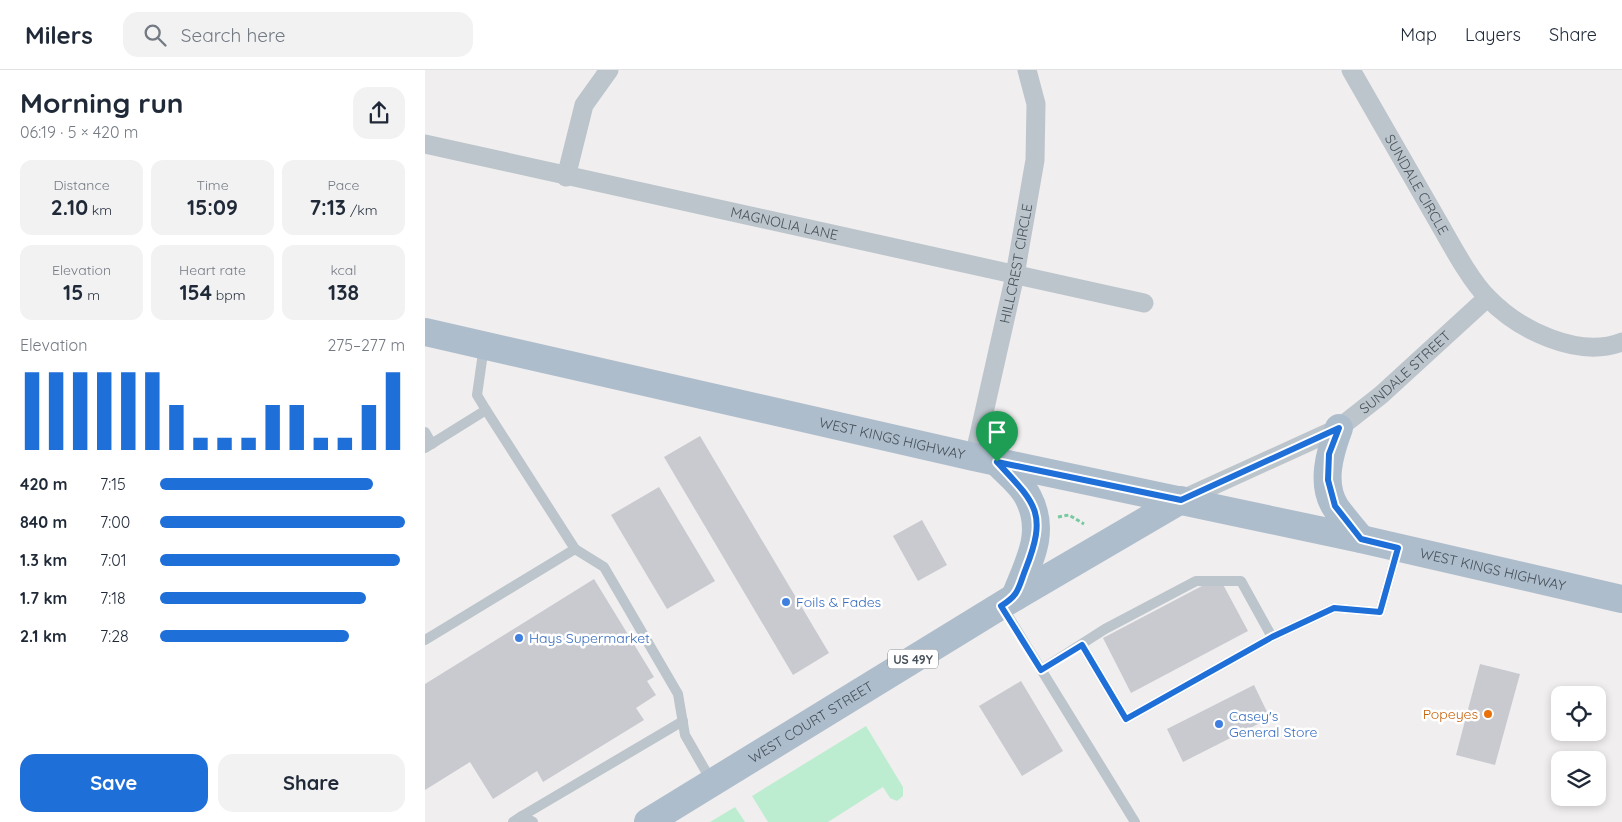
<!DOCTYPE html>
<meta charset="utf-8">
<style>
:root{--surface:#fff;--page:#f2f2f3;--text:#1f2937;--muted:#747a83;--line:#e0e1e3;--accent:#1f6fd8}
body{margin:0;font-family:Quicksand,sans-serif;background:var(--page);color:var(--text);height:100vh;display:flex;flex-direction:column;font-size:19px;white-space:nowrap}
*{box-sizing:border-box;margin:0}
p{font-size:16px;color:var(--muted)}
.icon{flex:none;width:28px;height:28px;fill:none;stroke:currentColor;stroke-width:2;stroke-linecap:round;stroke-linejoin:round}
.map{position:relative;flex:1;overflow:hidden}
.sheet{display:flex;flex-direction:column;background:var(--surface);width:425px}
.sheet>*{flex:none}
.controls{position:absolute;left:1126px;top:616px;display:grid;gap:10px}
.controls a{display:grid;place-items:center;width:55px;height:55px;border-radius:10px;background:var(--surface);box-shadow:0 2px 8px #0003;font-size:25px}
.pin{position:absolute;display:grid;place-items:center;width:42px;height:42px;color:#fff;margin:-51px -21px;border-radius:50% 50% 50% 0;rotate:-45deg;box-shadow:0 0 5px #0007}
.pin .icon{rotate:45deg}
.round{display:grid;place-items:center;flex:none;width:52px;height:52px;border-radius:15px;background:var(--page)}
.headline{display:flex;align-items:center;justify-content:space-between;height:85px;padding:0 20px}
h1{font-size:28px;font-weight:700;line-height:38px}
.metrics{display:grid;grid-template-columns:repeat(3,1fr);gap:8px;height:85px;padding:5px 20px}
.metrics div{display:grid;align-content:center;border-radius:12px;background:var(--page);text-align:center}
.metrics b{font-size:21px;font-weight:700}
.metrics small{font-size:14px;font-weight:400}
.metrics p{font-size:14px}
.chart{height:140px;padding:10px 20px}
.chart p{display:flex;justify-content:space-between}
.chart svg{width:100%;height:90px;margin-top:5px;stroke:var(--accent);stroke-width:6}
.cta{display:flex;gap:10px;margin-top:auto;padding:10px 20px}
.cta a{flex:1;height:58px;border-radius:15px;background:var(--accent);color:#fff;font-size:20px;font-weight:700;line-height:58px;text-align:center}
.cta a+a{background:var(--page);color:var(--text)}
ul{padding:0 20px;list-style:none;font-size:16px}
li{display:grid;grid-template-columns:80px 60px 1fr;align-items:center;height:38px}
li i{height:12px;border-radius:6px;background:var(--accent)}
header{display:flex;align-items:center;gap:30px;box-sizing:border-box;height:70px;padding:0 25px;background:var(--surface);border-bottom:1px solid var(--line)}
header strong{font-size:24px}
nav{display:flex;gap:28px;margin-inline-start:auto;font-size:18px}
.search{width:350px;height:45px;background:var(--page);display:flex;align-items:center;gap:12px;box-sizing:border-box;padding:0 18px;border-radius:15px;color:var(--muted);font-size:19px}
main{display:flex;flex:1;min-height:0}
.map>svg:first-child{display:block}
.green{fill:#bdedd0}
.building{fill:#c8cad0}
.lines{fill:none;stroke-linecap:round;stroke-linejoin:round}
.path{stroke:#76c9a1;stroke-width:3;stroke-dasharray:4 2.5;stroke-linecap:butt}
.service{stroke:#bcc5cc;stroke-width:10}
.minor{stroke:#bcc5cc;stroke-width:19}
.primary{stroke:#aebdcc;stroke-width:28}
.route-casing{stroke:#fff;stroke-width:10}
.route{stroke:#1f6fd8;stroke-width:6}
.shop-dot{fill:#3f7fe0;stroke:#fff;stroke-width:2}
.food-dot{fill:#e8710a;stroke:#fff;stroke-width:2}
.labels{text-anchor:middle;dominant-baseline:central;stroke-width:5;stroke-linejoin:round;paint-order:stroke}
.shield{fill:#fff;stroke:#7e858c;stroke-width:1}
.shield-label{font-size:12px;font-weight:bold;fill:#47515a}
.street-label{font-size:14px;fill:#47515a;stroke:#fff}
.shop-label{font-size:14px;fill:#366cbe;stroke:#fff;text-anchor:start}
.food-label{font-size:14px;fill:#c56008;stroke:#fff;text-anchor:end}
</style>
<header>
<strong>Milers</strong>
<div class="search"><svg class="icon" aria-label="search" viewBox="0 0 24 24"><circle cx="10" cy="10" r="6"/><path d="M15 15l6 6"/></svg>Search here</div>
<nav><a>Map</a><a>Layers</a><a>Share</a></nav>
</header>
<main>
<section class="sheet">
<div class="headline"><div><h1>Morning run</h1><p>06:19 · 5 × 420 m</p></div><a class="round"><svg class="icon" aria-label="share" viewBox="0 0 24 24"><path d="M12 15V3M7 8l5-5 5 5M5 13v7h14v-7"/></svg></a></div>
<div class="metrics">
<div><p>Distance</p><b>2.10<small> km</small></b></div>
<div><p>Time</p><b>15:09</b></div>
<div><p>Pace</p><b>7:13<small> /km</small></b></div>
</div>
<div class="metrics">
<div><p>Elevation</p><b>15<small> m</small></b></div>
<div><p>Heart rate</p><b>154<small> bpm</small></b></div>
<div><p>kcal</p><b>138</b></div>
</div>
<div class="chart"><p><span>Elevation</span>275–277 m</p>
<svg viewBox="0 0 160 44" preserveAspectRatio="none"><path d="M5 44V6M15 44V6M25 44V6M35 44V6M45 44V6M55 44V6M65 44V22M75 44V38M85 44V38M95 44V38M105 44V22M115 44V22M125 44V38M135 44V38M145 44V22M155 44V6"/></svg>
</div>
<ul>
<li><b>420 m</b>7:15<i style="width:87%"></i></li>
<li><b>840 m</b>7:00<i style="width:100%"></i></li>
<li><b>1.3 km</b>7:01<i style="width:98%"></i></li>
<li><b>1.7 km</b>7:18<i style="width:84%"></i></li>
<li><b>2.1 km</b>7:28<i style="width:77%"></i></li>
</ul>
<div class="cta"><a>Save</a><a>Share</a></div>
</section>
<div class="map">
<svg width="1197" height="752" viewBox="0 0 1197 752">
<rect width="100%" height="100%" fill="#f0eeee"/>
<g class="green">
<polygon points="441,656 478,717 478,726 472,731 465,728 458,717 403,752 343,752 327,726"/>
<polygon points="310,737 320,752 285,752"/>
</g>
<g class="building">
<polygon points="275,366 404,583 368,605 239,387"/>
<polygon points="234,417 290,511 242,539 186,445"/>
<polygon points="497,450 522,495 493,511 468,466"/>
<polygon points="794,507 823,561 706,623 678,568"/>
<polygon points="169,509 229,607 222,611 231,625 211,638 219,650 118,712 112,701 68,729 45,692 0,720 0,614"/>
<polygon points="1055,594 1095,604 1070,695 1031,685"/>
<polygon points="596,611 638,681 597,706 554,636"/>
<polygon points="829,615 845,648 758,692 742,659"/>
</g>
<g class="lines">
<polyline class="path" points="633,447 644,445 659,454"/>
<g class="service">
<polyline points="0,362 7,374"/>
<polyline points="0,378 61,340 52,325 59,276"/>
<polyline points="150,479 179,497 253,624 260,665 287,712"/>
<polyline points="577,536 710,752"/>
<polyline points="0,570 150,479 61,340"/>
<polyline points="657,575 701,649 847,567"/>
<polyline points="616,600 680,559 771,511 816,511 847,567 909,538 955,542 973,478"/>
<polyline points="97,746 258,651"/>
<polyline points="88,752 97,746 108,752"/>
</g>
<g class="minor">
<path id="s1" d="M926,0c28,49 57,99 85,148 14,24 33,61 52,80 31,32 90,61 134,44"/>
<path id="s2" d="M0,74l719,159"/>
<polyline points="141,107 159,35 184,0"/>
<path id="s3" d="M549,387l41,-182 20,-115 1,-56 -9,-34"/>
<path id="s4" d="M756,430l158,-72 42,-33 106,-97"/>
</g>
<g class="primary">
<path id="s5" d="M0,262l549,125 387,82 261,60"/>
<path d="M914,358c-9,24 -19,56 -3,80 8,11 17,21 25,31"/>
<path d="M572,392c10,11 25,22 31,35 19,36 0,66 -13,100"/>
<path id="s6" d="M223,752l367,-225 166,-97"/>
</g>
</g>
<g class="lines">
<defs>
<path id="route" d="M914,358l-10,26 -1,26 7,26 26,33 37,9 -18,64 -46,-4 -62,29 -146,82 -44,-74 -41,25 -40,-64c19,-12 17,-18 25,-38 22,-56 9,-65 -29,-106l184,38z"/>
</defs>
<use href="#route" class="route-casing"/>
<use href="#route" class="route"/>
</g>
<g class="shop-dot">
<circle cx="361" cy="532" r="5"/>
<circle cx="94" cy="568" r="5"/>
<circle cx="794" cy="654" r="5"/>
</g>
<circle class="food-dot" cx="1063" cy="644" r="5"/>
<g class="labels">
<rect class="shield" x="463" y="579.5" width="50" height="19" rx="4"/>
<g class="shield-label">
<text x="488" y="589">US 49Y</text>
</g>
<g class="street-label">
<text stroke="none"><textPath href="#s1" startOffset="132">SUNDALE CIRCLE</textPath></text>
<text stroke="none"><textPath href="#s2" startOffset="368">MAGNOLIA LANE</textPath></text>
<text stroke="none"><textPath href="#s3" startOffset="198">HILLCREST CIRCLE</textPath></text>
<text stroke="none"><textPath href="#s4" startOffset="260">SUNDALE STREET</textPath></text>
<text stroke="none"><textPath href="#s5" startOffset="479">WEST KINGS HIGHWAY</textPath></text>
<text stroke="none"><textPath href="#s5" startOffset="1094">WEST KINGS HIGHWAY</textPath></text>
<text stroke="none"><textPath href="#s6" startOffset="191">WEST COURT STREET</textPath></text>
</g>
<g class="shop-label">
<text x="371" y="532">Foils &amp; Fades</text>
<text x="104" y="568">Hays Supermarket</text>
<text x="804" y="646">Casey's<tspan x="804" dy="16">General Store</tspan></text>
</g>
<g class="food-label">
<text x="1053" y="644">Popeyes</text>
</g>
</g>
</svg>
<div class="controls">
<a><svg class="icon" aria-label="locate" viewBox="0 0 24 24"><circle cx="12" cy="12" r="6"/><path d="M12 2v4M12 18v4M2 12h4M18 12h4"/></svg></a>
<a><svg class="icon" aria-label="layers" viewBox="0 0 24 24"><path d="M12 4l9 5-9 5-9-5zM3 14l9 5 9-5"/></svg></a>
</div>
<div class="pin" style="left:572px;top:392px;background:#1e9e55"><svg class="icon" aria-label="arrive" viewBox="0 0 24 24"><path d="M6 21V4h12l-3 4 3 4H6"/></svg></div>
</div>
</main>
